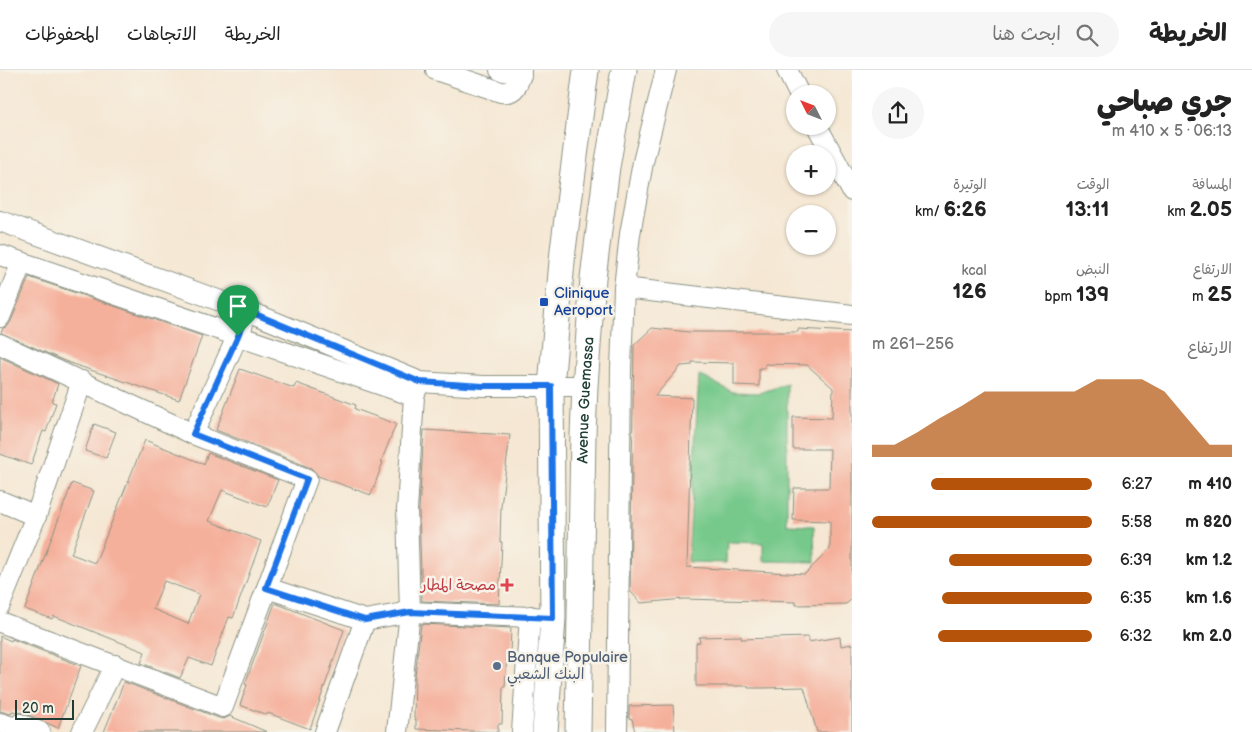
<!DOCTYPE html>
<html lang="ar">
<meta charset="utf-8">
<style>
:root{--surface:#fff;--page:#f6f6f6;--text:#222;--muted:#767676;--line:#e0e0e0;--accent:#b45309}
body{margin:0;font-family:"Balsamiq Sans","Playpen Sans Arabic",sans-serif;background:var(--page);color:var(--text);direction:rtl;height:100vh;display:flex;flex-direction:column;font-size:19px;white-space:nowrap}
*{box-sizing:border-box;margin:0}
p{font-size:16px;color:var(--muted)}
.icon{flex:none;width:28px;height:28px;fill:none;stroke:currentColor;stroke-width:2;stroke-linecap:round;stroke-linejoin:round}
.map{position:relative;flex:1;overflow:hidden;direction:ltr}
.sheet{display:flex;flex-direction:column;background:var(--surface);width:400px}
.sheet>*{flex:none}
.needle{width:32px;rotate:312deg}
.buttons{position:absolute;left:786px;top:15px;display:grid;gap:10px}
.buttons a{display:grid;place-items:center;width:50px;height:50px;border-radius:50%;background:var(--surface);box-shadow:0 1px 4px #0004;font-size:25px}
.scale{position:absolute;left:15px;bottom:12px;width:59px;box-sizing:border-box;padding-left:5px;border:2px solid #1f3d34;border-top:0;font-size:14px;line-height:18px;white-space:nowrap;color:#1f3d34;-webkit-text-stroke:4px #f7f3e8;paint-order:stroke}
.pin{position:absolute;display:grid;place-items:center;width:42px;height:42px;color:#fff;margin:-51px -21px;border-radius:50% 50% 50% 0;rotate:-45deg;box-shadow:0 0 5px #0007}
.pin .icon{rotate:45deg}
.round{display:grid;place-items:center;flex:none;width:52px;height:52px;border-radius:26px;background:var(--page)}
.summary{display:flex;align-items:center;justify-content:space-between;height:85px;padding:0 20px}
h1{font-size:28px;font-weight:800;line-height:38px}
.stats{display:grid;grid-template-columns:repeat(3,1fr);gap:8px;height:85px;padding:5px 20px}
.stats div{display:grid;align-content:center}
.stats b{font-size:21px;font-weight:800}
.stats small{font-size:14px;font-weight:400}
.stats p{font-size:14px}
.chart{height:140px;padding:10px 20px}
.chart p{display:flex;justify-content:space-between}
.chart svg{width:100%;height:90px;margin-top:5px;fill:var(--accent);opacity:.7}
ul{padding:0 20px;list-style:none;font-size:16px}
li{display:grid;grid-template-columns:80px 60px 1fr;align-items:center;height:38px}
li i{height:12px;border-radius:6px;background:var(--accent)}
header{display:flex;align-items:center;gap:30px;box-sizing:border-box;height:70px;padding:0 25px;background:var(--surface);border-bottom:1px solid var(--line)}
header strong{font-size:24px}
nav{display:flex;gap:28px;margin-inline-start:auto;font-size:18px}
.search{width:350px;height:45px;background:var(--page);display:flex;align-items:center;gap:12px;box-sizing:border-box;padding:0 18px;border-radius:28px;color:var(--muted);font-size:19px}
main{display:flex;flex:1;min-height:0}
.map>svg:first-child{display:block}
.green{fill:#77c98b;stroke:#4b8360}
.building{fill:#f5b09b;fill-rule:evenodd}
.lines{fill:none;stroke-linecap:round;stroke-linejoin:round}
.minor-casing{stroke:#8a9284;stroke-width:22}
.major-casing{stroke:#8a9284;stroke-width:27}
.minor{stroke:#fff;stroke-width:20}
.major{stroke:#fff;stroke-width:25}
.route-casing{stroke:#fff;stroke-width:10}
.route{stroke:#1a73e8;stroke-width:6}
.transit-dot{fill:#1a4fb4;stroke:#f7f3e8;stroke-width:2}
.health-dot{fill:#e0444e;stroke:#f7f3e8;stroke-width:2}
.service-dot{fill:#5c6f8a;stroke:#f7f3e8;stroke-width:2}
.labels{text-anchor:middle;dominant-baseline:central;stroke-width:5;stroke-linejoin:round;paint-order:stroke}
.transit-label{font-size:15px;fill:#164399;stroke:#f7f3e8;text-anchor:start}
.street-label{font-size:15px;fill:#1f3d34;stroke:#f7f3e8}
.health-label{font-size:15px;fill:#be3a42;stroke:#f7f3e8;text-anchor:end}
.service-label{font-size:15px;fill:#4e5e75;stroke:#f7f3e8;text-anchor:start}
</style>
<header>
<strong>الخريطة</strong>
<div class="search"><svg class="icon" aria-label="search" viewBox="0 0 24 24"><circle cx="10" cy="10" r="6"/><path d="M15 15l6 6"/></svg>ابحث هنا</div>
<nav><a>الخريطة</a><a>الاتجاهات</a><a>المحفوظات</a></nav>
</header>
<main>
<section class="sheet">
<div class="summary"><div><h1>جري صباحي</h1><p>06:13 · 5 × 410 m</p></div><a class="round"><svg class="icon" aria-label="share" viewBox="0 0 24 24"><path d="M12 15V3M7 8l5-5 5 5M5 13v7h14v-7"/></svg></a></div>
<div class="stats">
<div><p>المسافة</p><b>2.05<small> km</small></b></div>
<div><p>الوقت</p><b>13:11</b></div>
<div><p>الوتيرة</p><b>6:26<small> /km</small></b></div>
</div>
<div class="stats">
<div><p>الارتفاع</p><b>25<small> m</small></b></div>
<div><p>النبض</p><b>139<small> bpm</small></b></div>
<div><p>kcal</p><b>126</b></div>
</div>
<div class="chart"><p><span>الارتفاع</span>256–261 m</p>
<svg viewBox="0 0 160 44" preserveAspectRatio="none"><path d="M0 44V38L10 38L20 32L30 25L40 19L50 12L60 12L70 12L80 12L90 12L100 6L110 6L120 6L130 12L140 25L150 38L160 38V44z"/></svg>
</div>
<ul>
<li><b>410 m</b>6:27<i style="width:73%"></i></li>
<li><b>820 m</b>5:58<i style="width:100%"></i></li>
<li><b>1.2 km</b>6:39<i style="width:65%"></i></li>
<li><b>1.6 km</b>6:35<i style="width:68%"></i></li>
<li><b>2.0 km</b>6:32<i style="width:70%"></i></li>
</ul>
</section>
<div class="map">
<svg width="852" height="662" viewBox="0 0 852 662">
<rect width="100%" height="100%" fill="#f7f3e8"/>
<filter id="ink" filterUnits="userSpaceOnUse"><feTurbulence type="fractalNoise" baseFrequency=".02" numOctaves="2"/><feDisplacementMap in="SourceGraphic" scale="10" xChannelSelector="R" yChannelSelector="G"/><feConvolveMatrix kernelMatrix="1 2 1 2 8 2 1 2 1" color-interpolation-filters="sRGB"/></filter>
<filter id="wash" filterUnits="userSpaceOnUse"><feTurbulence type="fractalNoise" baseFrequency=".0096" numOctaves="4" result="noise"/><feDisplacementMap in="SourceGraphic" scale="20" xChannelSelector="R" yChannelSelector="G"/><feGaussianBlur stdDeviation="1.12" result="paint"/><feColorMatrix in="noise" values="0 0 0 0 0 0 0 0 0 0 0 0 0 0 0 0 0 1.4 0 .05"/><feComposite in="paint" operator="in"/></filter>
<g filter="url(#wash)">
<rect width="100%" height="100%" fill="#f5e7d3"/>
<polygon class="green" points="699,305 733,322 759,323 787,314 787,455 814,456 815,492 763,491 763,473 727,472 726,493 688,492"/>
<g id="blocks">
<g class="building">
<polygon points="29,207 202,266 179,330 67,292 1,263 3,258 8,256 11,251"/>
<path d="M652,258l37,4h109v-3l54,3v267l-6,5 -50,1v-3l-112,-3 -43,4 -11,-12 4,-246zM692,292l42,1v22l25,1v-18h6v-4l42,1 26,23 -1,30 -39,-1v32h37l-1,39h-35l-1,32 37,1v28l-25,25 -118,-7 5,-169 -37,-2 26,-30 11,-1z"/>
<polygon points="0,287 58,314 52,332 56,333 46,362 43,361 31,395 0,384"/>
<polygon points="240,299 294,318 296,313 356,335 355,339 396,354 381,392 383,392 371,425 318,406 311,398 216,360"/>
<polygon points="94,354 116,362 106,388 85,381"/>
<polygon points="424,360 510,365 501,436 500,472 502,472 499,534 422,531 419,440"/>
<path d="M145,370l59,24 4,-11 70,27 -11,27 -45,-17 -13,31 52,20 -28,77 -4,-1 -18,49 -22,-8 -9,20 -39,-15 4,-11 -91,-36 -2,3 -27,-10 47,-126 22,8 -23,63 24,9zM164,511l35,13 -11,30 -35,-15z"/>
<polygon points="275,533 344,560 310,659 268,643 267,645 240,635 247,615 245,614"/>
<polygon points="421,554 511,558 510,584 507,584 505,617 503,617 502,654 498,654 498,662 416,659 416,649 414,649 415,607"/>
<polygon points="0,566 11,571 12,569 81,596 58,658 24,643 12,641 11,644 0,641"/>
<polygon points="741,566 741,569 808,567 808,572 840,567 841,576 852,574 852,662 817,662 804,617 764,618 748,618 748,616 696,616 696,573 700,572 699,567"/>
<polygon points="124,612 219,648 224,649 230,646 267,662 104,662"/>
<polygon points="673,635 675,662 635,662 632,649 629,648 629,636"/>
</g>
</g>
</g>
<g filter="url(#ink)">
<use href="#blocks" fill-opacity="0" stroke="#8a9284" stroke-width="1"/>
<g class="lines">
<defs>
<g id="minor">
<path d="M436,0l65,22c15,2 18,-9 20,-22"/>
<polyline points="500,0 521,5"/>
<polyline points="787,0 799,24"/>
<polyline points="817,56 852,121"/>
<polyline points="0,151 248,241 420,312 483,316 585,316"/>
<polyline points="0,185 414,326"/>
<polyline points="624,218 852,245"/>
<polyline points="0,247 22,192"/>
<polyline points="0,274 193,364 307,409 223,637 0,552"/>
<polyline points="193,364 243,254"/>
<polyline points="0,431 36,446"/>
<polyline points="267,518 365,550"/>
<polyline points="0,535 36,446 82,311"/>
<polyline points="0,653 16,658 20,654 40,662"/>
<polyline points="82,662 115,595"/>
<polyline points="325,662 365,550 410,542 553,548"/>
<polyline points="397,662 410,542 407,440 414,326 419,313"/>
<polyline points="522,662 530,546"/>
<polyline points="617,662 621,298 624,218 630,164 643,92 666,0"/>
</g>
<g id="major">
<polyline points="545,662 553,548 551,316 563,180 586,0"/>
<path id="s1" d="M578,662l5,-297 2,-49 8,-108 14,-111 17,-97"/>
</g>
</defs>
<use href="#minor" class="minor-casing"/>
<use href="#major" class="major-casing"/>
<use href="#minor" class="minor"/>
<use href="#major" class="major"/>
</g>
</g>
<g class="lines" filter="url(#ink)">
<defs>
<polygon id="route" points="248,241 420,312 483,316 551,316 553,548 410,542 365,550 266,518 307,409 193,364 238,266"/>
</defs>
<use href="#route" class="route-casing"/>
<use href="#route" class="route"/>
</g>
<rect class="transit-dot" x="539" y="227" width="10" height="10" rx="2.5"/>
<path class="health-dot" d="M504.5 507.5h5v5h5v5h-5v5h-5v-5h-5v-5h5z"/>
<circle class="service-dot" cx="497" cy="596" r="5"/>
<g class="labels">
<g class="transit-label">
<text x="554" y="223">Clinique<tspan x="554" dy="17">Aeroport</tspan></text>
</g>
<g class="street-label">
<text stroke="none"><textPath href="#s1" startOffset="332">Avenue Guemassa</textPath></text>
</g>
<g class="health-label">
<text x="496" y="515">مصحة المطار</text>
</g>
<g class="service-label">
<text x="507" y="587">Banque Populaire<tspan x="507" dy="17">البنك الشعبي</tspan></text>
</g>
</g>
</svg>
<div class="buttons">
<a><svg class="needle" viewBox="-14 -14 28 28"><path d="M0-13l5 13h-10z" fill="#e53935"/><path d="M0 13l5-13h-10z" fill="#767676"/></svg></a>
<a>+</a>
<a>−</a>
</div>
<div class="scale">20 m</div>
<div class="pin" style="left:238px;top:266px;background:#1e9e55"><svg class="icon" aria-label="arrive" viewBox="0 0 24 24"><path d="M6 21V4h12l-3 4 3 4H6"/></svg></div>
</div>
</main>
